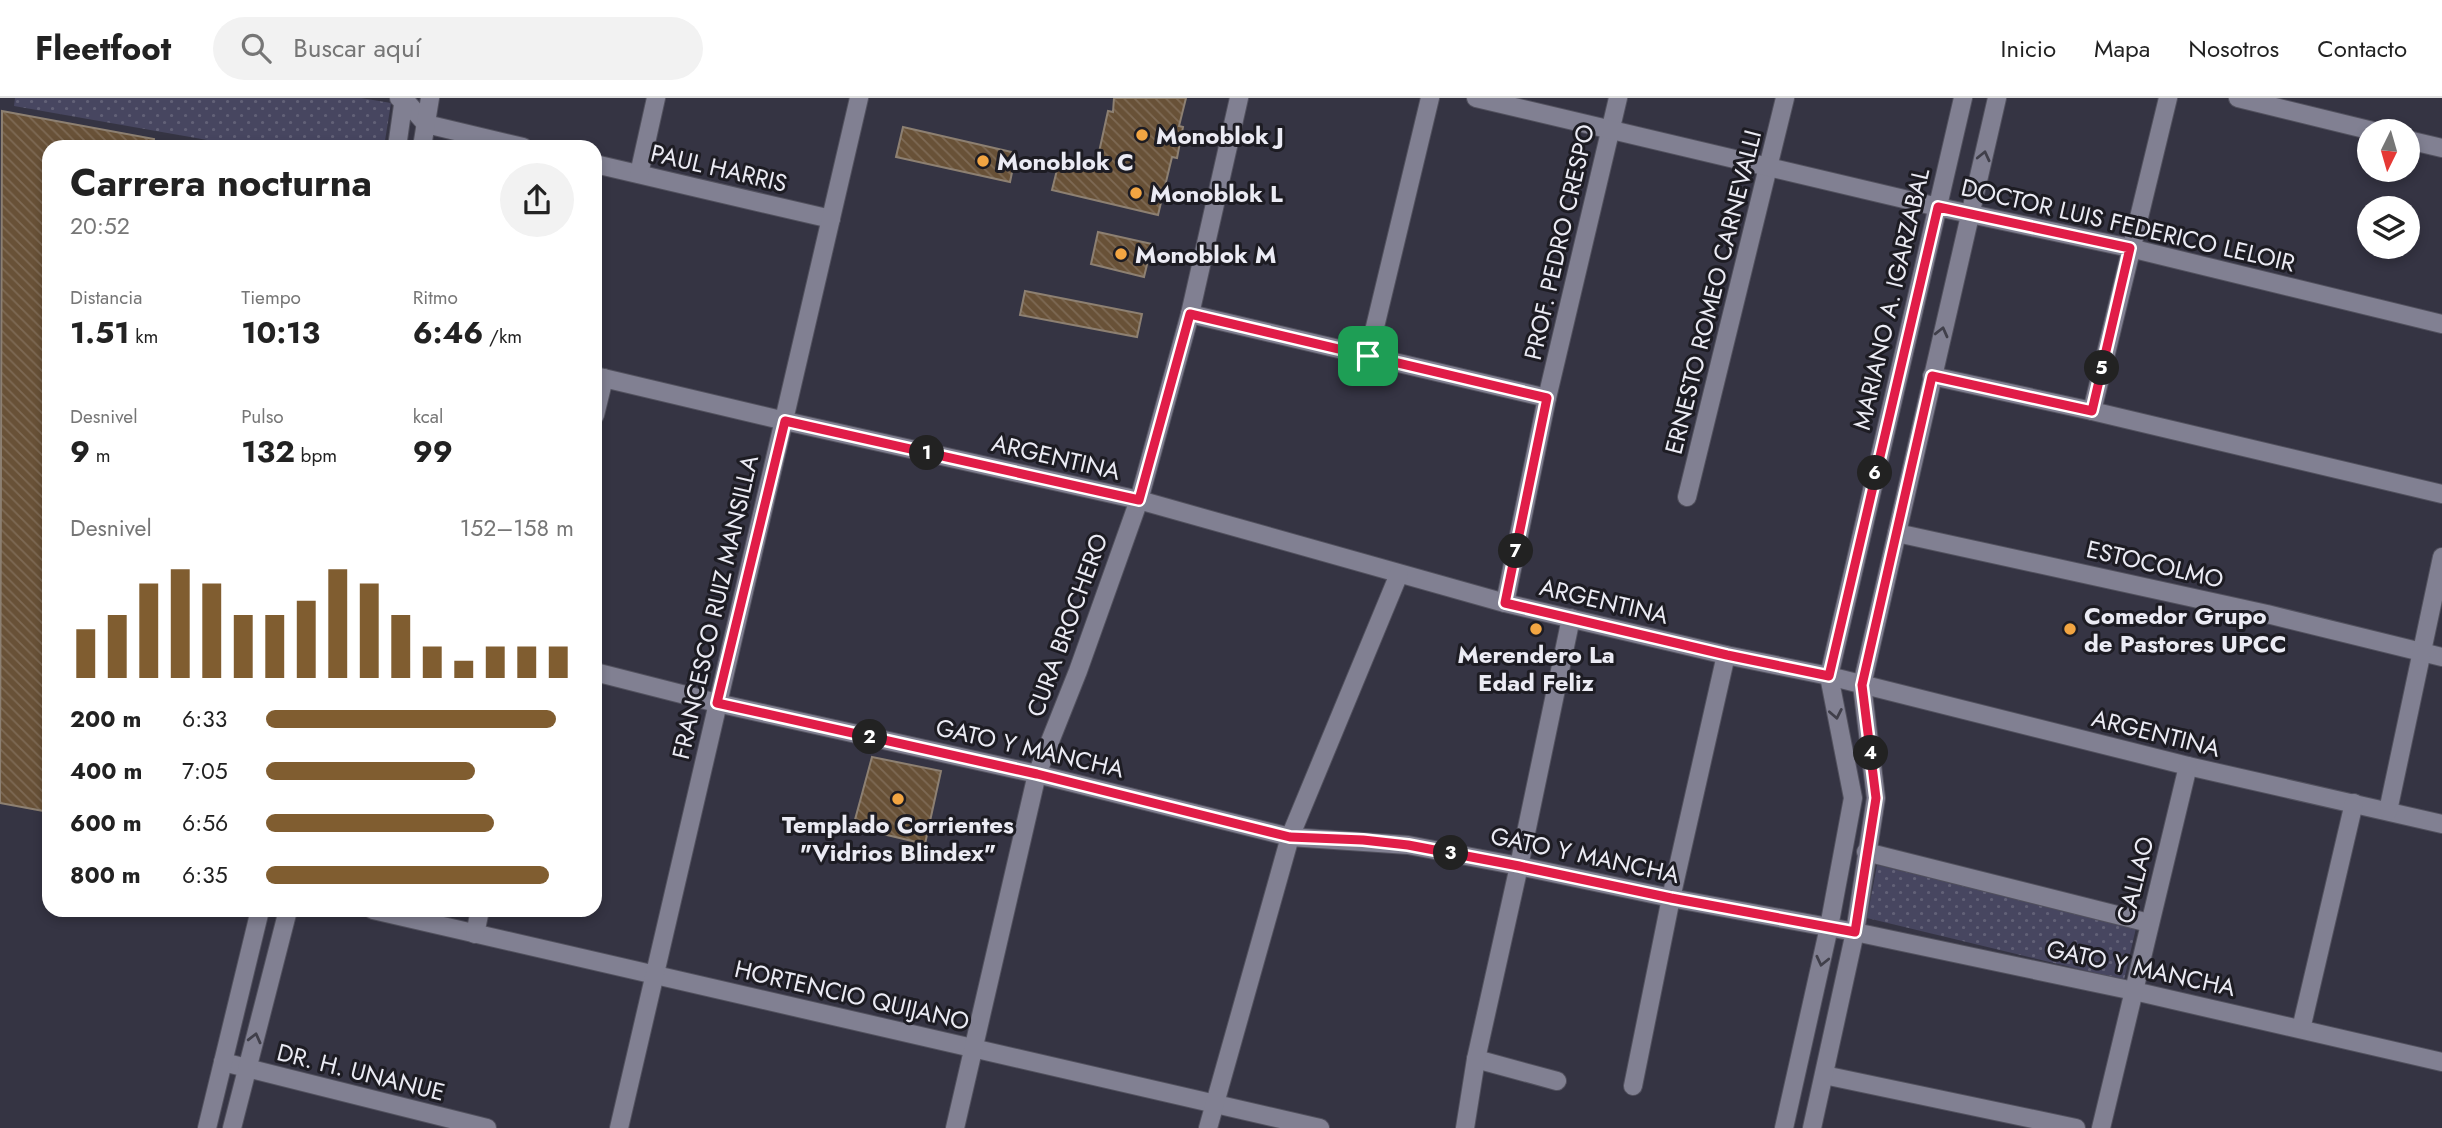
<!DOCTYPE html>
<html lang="es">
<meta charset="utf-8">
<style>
:root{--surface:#fff;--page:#f2f2f2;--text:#222;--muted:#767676;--line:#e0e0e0;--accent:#805d30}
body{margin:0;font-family:Jost,sans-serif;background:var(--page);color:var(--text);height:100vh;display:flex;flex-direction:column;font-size:26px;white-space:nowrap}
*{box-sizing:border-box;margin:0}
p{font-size:23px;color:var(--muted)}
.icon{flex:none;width:38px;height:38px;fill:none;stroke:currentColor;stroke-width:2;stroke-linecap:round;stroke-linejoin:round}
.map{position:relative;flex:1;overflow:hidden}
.sheet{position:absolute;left:42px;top:42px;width:560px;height:777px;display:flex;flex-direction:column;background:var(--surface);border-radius:21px;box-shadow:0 4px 10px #0003}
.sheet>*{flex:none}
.needle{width:46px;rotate:185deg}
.fabs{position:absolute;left:2357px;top:21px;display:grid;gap:14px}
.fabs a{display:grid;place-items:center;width:63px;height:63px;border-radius:50%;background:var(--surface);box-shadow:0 4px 10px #0003;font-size:35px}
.pin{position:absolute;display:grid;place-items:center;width:60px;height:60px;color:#fff;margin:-30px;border-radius:14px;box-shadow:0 4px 10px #0006}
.km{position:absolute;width:35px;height:35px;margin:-18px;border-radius:50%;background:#222;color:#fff;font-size:19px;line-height:35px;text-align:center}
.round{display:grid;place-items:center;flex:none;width:74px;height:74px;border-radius:37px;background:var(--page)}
.summary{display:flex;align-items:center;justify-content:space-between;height:119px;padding:0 28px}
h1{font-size:38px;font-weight:700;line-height:52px}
.stats{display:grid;grid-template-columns:repeat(3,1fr);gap:10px;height:119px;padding:7px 28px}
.stats div{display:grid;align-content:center}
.stats b{font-size:30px;font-weight:700}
.stats small{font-size:19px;font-weight:400}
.stats p{font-size:19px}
.chart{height:196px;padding:14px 28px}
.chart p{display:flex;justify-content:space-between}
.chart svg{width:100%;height:126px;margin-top:7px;stroke:var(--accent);stroke-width:6}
ul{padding:0 28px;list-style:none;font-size:23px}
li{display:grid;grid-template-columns:112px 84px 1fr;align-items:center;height:52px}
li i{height:18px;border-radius:9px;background:var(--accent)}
header{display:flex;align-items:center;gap:42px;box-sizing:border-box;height:98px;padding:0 35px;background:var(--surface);border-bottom:2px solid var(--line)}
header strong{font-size:33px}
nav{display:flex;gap:38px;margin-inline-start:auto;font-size:24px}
.search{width:490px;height:63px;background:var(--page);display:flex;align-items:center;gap:18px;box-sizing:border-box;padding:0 24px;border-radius:38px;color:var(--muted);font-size:26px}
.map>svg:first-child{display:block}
.park{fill:url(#park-dots)}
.building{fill:url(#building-back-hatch);stroke:#8d8072;stroke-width:2}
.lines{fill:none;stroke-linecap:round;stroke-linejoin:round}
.minor-casing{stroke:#52515e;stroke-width:20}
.tertiary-casing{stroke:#52515e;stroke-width:20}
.secondary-casing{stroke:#52515e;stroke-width:20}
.minor{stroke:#818092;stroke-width:18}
.tertiary{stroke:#818092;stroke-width:18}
.secondary{stroke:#818092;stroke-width:18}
.oneway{stroke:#403f4a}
.route-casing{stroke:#fff;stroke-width:14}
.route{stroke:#e11d48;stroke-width:9}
.poi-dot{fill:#f2a542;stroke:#1d1c23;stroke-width:2.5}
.labels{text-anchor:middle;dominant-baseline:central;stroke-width:6;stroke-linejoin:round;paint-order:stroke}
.poi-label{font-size:24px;font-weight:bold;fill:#ebebf4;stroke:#1d1c23;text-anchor:start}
.street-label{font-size:24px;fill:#ebebf4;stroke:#1d1c23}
</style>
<header>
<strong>Fleetfoot</strong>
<div class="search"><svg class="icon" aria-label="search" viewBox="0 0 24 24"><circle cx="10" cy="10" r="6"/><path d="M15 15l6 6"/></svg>Buscar aquí</div>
<nav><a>Inicio</a><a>Mapa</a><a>Nosotros</a><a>Contacto</a></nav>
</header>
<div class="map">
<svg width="2442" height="1030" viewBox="0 0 2442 1030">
<defs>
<pattern id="park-dots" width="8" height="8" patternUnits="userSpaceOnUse" patternTransform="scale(1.75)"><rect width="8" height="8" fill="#474660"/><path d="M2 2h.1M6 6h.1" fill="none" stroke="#626177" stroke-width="1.8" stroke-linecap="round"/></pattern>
<pattern id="building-back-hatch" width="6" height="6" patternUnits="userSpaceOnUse" patternTransform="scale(1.75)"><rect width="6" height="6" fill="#685137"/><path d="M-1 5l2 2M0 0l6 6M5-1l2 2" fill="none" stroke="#7e6a55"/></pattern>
</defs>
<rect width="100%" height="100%" fill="#353443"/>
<g class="park">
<polygon points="15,0 361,0 391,5 384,49 247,49 14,8"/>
<polygon points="1877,767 2136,830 2124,882 1867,820"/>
</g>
<g class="building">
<polygon points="1114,0 1186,0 1179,28 1183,29 1177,60 1172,59 1158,117 1052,92 1060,60 1096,68 1108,13 1113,14"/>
<polygon points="2,13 154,41 153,49 49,49 49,714 0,705"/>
<polygon points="903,29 1016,55 1010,84 896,59"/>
<polygon points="1098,134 1152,146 1144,179 1091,166"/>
<polygon points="1025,193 1142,216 1137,239 1020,217"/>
<polygon points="872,659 941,673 925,746 853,729"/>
</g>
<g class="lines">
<defs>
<g id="minor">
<polyline points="399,0 404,1 426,26 523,49"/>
<polyline points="2238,0 2373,33"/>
<polyline points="2408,42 2442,50"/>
<polyline points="595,66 831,121"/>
<polyline points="639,76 656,0"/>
<polyline points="1190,216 1547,300"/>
<polyline points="1368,258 1430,0"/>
<polyline points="595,278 785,323 1139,402 1505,505 1726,557 1829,578 2188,668 2442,726"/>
<polyline points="1932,278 2092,313 2442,396"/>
<polyline points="2092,313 2168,0"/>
<polyline points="595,317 604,280"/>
<polyline points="1687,399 1785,0"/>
<polyline points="1897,435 2267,516 2442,559"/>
<polyline points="1505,505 1547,300 1618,0"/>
<polyline points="595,574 717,605 1037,676 1290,739 1408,747 1519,768 1671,800 1855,834 2134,893 2442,964"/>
<polyline points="2388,713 2442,459"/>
<polyline points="1866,754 2149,825"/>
<polyline points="373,812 1320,1030"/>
<polyline points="475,836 480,812"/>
<polyline points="2301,931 2354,705"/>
<polyline points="1476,961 1557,983"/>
<polyline points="223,964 487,1030"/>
<polyline points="1824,977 2076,1030"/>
<polyline points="1633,988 1671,800 1726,557"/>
<polyline points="619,1030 859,0"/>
<polyline points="955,1030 1037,676 1078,573 1139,402 1190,216 1239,0"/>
<polyline points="1208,1030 1290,739 1399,476"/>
<polyline points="1465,1030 1476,961 1519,768 1571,520"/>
<polyline points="2101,1030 2188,668"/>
</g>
<polyline id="tertiary" points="1476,0 1938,109 2130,150 2442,226"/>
<g id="secondary">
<polyline points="397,49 404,0"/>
<polyline points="422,49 430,0"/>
<polyline points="207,1030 260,812"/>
<polyline points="232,1030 288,812"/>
<polyline points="1784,1030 1829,829 1853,700 1829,578 1963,0"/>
<polyline points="1812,1030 1855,834 1876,700 1862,587 1997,0"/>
</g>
</defs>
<use href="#minor" class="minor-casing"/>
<use href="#tertiary" class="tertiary-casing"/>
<use href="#secondary" class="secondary-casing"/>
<use href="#minor" class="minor"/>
<use href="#tertiary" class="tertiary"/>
<use href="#secondary" class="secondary"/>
</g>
<defs><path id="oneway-chevron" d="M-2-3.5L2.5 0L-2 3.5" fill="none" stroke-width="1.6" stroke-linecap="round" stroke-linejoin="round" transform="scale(1.75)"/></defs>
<g class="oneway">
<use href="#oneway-chevron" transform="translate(1984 58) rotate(-77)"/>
<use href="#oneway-chevron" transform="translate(1942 234) rotate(-76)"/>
<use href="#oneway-chevron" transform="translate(1836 616) rotate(79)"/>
<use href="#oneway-chevron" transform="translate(1822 863) rotate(103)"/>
<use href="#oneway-chevron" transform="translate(255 940) rotate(-76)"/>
</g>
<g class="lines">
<defs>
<polygon id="route" points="1938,109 2130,150 2092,313 1932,278 1862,587 1876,700 1855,834 1671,800 1519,768 1408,747 1363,742 1290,739 1037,676 717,605 785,323 1139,402 1190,216 1547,300 1505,505 1727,557 1829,578"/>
</defs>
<use href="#route" class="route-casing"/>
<use href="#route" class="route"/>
</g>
<g class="poi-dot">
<circle cx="1142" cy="37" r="7"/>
<circle cx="983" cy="63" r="7"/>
<circle cx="1136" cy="95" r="7"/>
<circle cx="1121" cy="156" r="7"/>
<circle cx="1536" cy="531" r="7"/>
<circle cx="2070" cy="531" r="7"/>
<circle cx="898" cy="701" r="7"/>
</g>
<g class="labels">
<g class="poi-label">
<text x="1156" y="37">Monoblok J</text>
<text x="997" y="63">Monoblok C</text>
<text x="1150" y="95">Monoblok L</text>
<text x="1135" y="156">Monoblok M</text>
<text x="2084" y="517">Comedor Grupo<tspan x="2084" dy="28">de Pastores UPCC</tspan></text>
<text x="1536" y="556" text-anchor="middle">Merendero La<tspan x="1536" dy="28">Edad Feliz</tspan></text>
<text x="898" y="726" text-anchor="middle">Templado Corrientes<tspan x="898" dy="28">"Vidrios Blindex"</tspan></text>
</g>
<g class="street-label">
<text transform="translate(719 70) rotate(13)">PAUL HARRIS</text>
<text transform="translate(2128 127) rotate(13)">DOCTOR LUIS FEDERICO LELOIR</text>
<text transform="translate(1559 144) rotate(-77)">PROF. PEDRO CRESPO</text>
<text transform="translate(1713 194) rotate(-76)">ERNESTO ROMEO CARNEVALLI</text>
<text transform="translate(1891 201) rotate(-77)">MARIANO A. IGARZABAL</text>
<text transform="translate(1056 359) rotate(13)">ARGENTINA</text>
<text transform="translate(2155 466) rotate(13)">ESTOCOLMO</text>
<text transform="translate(1604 503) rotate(13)">ARGENTINA</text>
<text transform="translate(715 509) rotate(-77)">FRANCESCO RUIZ MANSILLA</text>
<text transform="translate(1067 527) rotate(-70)">CURA BROCHERO</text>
<text transform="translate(2156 635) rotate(14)">ARGENTINA</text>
<text transform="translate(1030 650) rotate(13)">GATO Y MANCHA</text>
<text transform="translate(1585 757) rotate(12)">GATO Y MANCHA</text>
<text transform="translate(2135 782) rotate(-76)">CALLAO</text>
<text transform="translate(2141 870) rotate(12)">GATO Y MANCHA</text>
<text transform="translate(852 897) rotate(13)">HORTENCIO QUIJANO</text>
<text transform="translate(361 974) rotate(14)">DR. H. UNANUE</text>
</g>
</g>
</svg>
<div class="fabs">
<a><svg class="needle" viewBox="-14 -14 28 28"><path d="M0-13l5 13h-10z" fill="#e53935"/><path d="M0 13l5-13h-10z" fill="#767676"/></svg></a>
<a><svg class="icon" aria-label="layers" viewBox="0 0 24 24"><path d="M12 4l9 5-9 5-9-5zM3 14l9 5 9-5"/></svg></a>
</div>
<div class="pin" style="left:1368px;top:258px;background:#1e9e55"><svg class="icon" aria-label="arrive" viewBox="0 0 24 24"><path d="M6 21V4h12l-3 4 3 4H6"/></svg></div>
<b class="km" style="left:927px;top:355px">1</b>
<b class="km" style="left:870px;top:639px">2</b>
<b class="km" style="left:1451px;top:755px">3</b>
<b class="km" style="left:1871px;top:655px">4</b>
<b class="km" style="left:2102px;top:270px">5</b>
<b class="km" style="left:1875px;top:375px">6</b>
<b class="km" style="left:1516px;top:453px">7</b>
<section class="sheet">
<div class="summary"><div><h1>Carrera nocturna</h1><p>20:52</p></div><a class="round"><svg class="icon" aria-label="share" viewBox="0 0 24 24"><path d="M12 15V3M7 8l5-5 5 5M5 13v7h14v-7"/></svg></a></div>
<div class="stats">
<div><p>Distancia</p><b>1.51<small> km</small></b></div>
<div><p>Tiempo</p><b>10:13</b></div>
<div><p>Ritmo</p><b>6:46<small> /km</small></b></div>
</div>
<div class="stats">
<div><p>Desnivel</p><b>9<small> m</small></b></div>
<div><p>Pulso</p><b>132<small> bpm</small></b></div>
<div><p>kcal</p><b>99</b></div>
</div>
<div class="chart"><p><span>Desnivel</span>152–158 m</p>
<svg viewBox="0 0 160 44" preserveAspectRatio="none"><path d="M5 44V27M15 44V22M25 44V11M35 44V6M45 44V11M55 44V22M65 44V22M75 44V17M85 44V6M95 44V11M105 44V22M115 44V33M125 44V38M135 44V33M145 44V33M155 44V33"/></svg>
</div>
<ul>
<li><b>200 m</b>6:33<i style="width:94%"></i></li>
<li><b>400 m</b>7:05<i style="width:68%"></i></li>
<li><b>600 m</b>6:56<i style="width:74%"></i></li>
<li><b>800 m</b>6:35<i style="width:92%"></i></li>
</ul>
</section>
</div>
